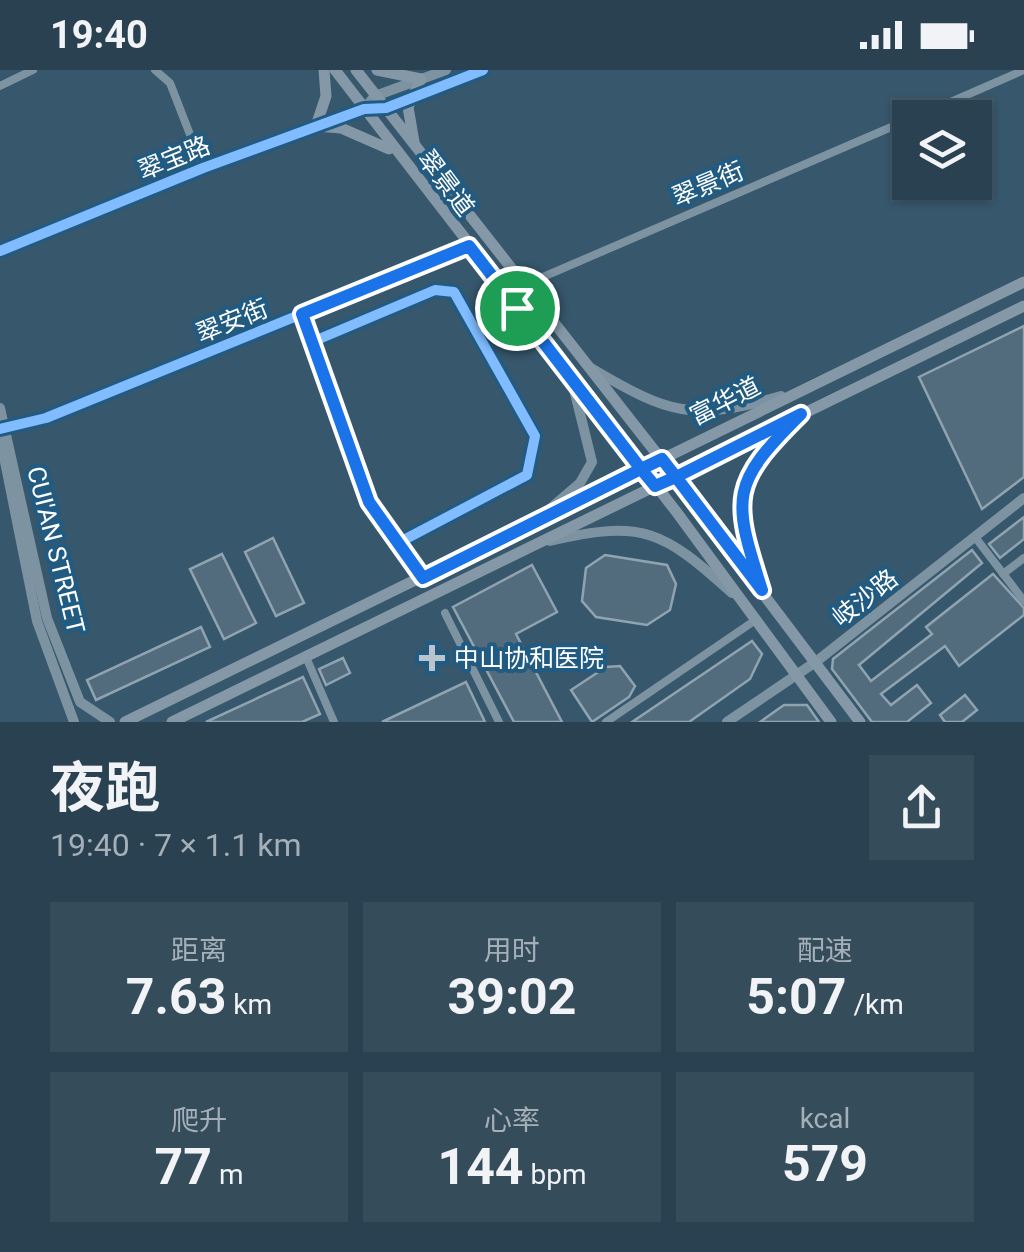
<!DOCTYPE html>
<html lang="zh">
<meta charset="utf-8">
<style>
:root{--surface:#294151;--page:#354c5b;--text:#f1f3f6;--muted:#a5afb7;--line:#455a68}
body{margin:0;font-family:Roboto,"Noto Sans SC",sans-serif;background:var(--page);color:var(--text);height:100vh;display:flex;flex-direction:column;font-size:38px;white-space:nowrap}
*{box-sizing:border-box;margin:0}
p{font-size:32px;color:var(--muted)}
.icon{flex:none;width:55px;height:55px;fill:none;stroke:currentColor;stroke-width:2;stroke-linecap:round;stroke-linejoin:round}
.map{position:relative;height:652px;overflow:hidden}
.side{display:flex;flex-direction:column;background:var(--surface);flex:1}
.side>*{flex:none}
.buttons{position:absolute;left:892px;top:30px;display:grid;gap:20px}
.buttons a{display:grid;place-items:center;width:100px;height:100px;border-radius:0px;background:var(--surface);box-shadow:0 2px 8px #0004,0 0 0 2px var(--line);font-size:50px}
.pin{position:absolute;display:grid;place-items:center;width:85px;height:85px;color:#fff;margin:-42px;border:5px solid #fff;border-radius:50%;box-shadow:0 2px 10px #0007}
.round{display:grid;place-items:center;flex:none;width:105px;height:105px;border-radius:0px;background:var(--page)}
.head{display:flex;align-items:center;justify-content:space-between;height:170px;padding:0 50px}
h1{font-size:55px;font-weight:700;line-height:75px}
.stats{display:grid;grid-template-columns:repeat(3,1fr);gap:15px;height:170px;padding:10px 50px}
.stats div{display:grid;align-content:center;border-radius:0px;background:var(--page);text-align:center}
.stats b{font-size:50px;font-weight:700}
.stats small{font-size:28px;font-weight:400}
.stats p{font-size:28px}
.status{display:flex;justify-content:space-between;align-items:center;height:70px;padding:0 50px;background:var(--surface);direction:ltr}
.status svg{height:28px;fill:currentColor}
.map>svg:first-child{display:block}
.building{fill:#526c7d;stroke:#90a3b0;stroke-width:2.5}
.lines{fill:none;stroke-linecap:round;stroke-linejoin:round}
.minor{stroke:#7d93a2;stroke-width:8}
.tertiary{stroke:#7d93a2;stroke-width:10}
.secondary{stroke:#8498a7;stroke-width:11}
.cycleway-casing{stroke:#215b82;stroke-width:16}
.cycleway{stroke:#80bcff;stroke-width:10}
.route-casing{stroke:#fff;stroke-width:20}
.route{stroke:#1a73e8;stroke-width:12}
.poi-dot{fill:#b9c4cc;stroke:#215b82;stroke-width:4}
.labels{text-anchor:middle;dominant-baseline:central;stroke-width:8;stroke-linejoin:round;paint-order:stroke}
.street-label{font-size:25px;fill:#fff;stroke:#215b82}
.poi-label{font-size:25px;fill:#fff;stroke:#215b82;text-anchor:start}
</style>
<div class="status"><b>19:40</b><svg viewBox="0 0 49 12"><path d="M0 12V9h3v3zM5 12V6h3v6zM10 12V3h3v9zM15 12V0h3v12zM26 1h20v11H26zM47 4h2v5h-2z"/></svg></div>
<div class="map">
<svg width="1024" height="652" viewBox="0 0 1024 652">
<rect width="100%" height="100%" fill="#37576c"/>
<g class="building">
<polygon points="1024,256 1024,407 982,439 919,307"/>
<polygon points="1024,447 1024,469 1000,488 989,474"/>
<polygon points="273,468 304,533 276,546 245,482"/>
<polygon points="972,480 982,493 859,595 871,611 932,564 926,557 993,504 1024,538 1024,545 959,596 945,576 881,624 891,635 917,615 931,633 907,652 872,652 832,599 833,589"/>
<polygon points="222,484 256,553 224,569 190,499"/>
<polygon points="605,485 667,495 676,514 670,540 647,555 596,547 582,531 586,498"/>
<polygon points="532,495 557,542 516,564 562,652 514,652 453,537"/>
<polygon points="201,557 210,577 96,630 87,610"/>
<polygon points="752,571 762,584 750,609 689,652 632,652"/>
<polygon points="343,588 350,603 326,615 319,599"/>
<polygon points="620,596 635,616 629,627 592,652 571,620 606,597"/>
<polygon points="303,607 320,644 302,652 206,652"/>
<polygon points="466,612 485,652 382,652"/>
<polygon points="965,625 977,640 962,652 945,652 940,645"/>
<polygon points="784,635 807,635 819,652 760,652"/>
</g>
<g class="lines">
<g class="minor">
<polyline points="155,0 170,13 203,98"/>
<polyline points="0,16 33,0"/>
<polyline points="914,48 1024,0"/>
<polyline points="522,216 910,49"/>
<polyline points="302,245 369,432 422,507"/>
<polyline points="476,261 517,238"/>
<polyline points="312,272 435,220 454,222 535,366 527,405 398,473"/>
<polyline points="975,467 1024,531"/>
<polyline points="1003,504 1024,488"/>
<polyline points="445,543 499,652"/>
<polyline points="306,587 334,652"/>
<polyline points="606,652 757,549"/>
</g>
<g class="tertiary">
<polyline points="364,39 375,26 446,0"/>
<polyline points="0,181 203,98 364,39 386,38 483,0"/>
<path d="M591,298c78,46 101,54 190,28"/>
<polyline points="0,338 47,548 80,632 110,652"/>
<polyline points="0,359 46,348 469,176"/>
<polyline points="0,367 37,551 74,652"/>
<polyline points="545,443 580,413 592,392 571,307"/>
<path d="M550,471c94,-22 113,-10 182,52"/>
<path d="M762,519c-29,-87 -34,-104 34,-170"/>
<polyline points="727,652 817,591 1024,428"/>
</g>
<g class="secondary">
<polyline points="324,0 326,26 316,56 341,58 389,79"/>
<polyline points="335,0 678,444 831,652"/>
<polyline points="356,0 661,389 860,652"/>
<polyline points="377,0 421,9 408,37 414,72"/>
<polyline points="125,652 1024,212"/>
<polyline points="172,652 1024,236"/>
</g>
<defs>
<g id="cycleway">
<polyline points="0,181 203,98 364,39 386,38 483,0"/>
<polyline points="312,272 435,220 454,222 535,366 527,405 398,473"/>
<polyline points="0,359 46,348 469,176"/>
</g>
</defs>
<use href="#cycleway" class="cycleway-casing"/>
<use href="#cycleway" class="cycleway"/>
</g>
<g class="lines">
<defs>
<path id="route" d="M517,238l-48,-62 -167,68 67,188 54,76 218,-109 14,17 21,-9 86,113c-30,-93 -32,-106 39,-176l-125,63 -14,-18 -21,10 -124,-161"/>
</defs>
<use href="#route" class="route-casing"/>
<use href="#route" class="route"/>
</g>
<path class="poi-dot" d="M427 573h10v10h10v10h-10v10h-10v-10h-10v-10h10z"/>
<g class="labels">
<g class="street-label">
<text transform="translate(174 88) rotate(-22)">翠宝路</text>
<text transform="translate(446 113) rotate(53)">翠景道</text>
<text transform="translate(708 114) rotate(-23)">翠景街</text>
<text transform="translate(232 251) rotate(-22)">翠安街</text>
<text transform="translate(725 331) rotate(-27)">富华道</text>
<text transform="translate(56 480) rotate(76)">CUI'AN STREET</text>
<text transform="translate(865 528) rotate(-38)">岐沙路</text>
</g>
<g class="poi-label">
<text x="454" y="588">中山协和医院</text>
</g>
</g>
</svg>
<div class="buttons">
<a><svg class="icon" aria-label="layers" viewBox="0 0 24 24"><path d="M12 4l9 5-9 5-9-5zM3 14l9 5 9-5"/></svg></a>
</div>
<div class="pin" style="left:517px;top:238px;background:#1e9e55"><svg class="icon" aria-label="arrive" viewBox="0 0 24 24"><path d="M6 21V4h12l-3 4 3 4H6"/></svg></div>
</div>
<section class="side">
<div class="head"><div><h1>夜跑</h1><p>19:40 · 7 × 1.1 km</p></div><a class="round"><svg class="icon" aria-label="share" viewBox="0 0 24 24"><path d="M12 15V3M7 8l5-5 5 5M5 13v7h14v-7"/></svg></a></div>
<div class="stats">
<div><p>距离</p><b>7.63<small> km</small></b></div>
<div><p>用时</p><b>39:02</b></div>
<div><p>配速</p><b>5:07<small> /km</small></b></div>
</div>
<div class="stats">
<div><p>爬升</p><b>77<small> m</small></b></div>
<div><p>心率</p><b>144<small> bpm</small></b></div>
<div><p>kcal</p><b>579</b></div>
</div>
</section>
